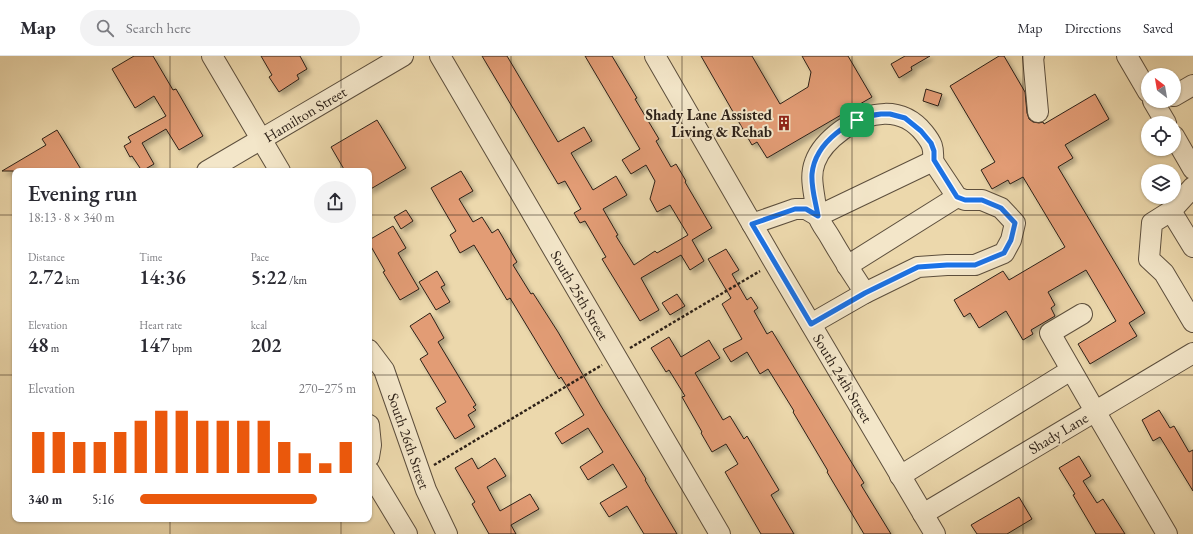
<!DOCTYPE html>
<meta charset="utf-8">
<style>
:root{--surface:#fff;--page:#f2f2f3;--text:#2b2b33;--muted:#7c7c81;--line:#e1e1e2;--accent:#ea580c}
body{margin:0;font-family:"EB Garamond",serif;background:var(--page);color:var(--text);height:100vh;display:flex;flex-direction:column;font-size:15px;white-space:nowrap}
*{box-sizing:border-box;margin:0}
p{font-size:13px;color:var(--muted)}
.icon{flex:none;width:22px;height:22px;fill:none;stroke:currentColor;stroke-width:2;stroke-linecap:round;stroke-linejoin:round}
.map{position:relative;flex:1;overflow:hidden}
.side{position:absolute;left:12px;top:112px;width:360px;height:354px;display:flex;flex-direction:column;background:var(--surface);border-radius:8px;box-shadow:0 1px 3px #0004}
.side>*{flex:none}
.needle{width:26px;rotate:329deg}
.controls{position:absolute;left:1141px;top:12px;display:grid;gap:8px}
.controls a{display:grid;place-items:center;width:40px;height:40px;border-radius:50%;background:var(--surface);box-shadow:0 1px 3px #0004;font-size:20px}
.pin{position:absolute;display:grid;place-items:center;width:34px;height:34px;color:#fff;margin:-17px;border-radius:8px;box-shadow:0 2px 6px #0006}
.round{display:grid;place-items:center;flex:none;width:42px;height:42px;border-radius:21px;background:var(--page)}
.summary{display:flex;align-items:center;justify-content:space-between;height:68px;padding:0 16px}
h1{font-size:22px;font-weight:600;line-height:30px}
.figures{display:grid;grid-template-columns:repeat(3,1fr);gap:6px;height:68px;padding:4px 16px}
.figures div{display:grid;align-content:center}
.figures b{font-size:20px;font-weight:600}
.figures small{font-size:11px;font-weight:400}
.figures p{font-size:11px}
.chart{height:112px;padding:8px 16px}
.chart p{display:flex;justify-content:space-between}
.chart svg{width:100%;height:72px;margin-top:4px;stroke:var(--accent);stroke-width:6}
ul{padding:0 16px;list-style:none;font-size:13px}
li{display:grid;grid-template-columns:64px 48px 1fr;align-items:center;height:30px}
li i{height:10px;border-radius:5px;background:var(--accent)}
header{display:flex;align-items:center;gap:24px;box-sizing:border-box;height:56px;padding:0 20px;background:var(--surface);border-bottom:1px solid var(--line)}
header strong{font-size:19px}
nav{display:flex;gap:22px;margin-inline-start:auto;font-size:14px}
.search{width:280px;height:36px;background:var(--page);display:flex;align-items:center;gap:10px;box-sizing:border-box;padding:0 14px;border-radius:22px;color:var(--muted);font-size:15px}
.map>svg:first-child{display:block}
.building{fill:#e29c74;stroke:#2d2118;filter:url(#shadow)}
.lines{fill:none;stroke-linecap:round;stroke-linejoin:round}
.minor-casing{stroke:#5d4f3d;stroke-width:22}
.path{stroke:#2d2118;stroke-width:2.5;stroke-dasharray:3 2;stroke-linecap:butt}
.minor{stroke:#f3e6c9;stroke-width:20}
.route-casing{stroke:#fff;stroke-width:8}
.route{stroke:#1a73e8;stroke-width:5}
.grid{fill:none;stroke:#2d2118;stroke-width:1;stroke-opacity:0.55}
.labels{text-anchor:middle;dominant-baseline:central;stroke-width:4;stroke-linejoin:round;paint-order:stroke}
.street-label{font-size:15px;fill:#2d2118;stroke:#f3e6c9}
.poi-label{font-size:15px;font-weight:bold;fill:#2d2118;stroke:#f3e6c9;text-anchor:end}
</style>
<header>
<strong>Map</strong>
<div class="search"><svg class="icon" aria-label="search" viewBox="0 0 24 24"><circle cx="10" cy="10" r="6"/><path d="M15 15l6 6"/></svg>Search here</div>
<nav><a>Map</a><a>Directions</a><a>Saved</a></nav>
</header>
<div class="map">
<svg width="1193" height="478" viewBox="0 0 1193 478">
<defs>
<filter id="shadow"><feDropShadow dx="3.5" dy="3.5" stdDeviation="2" flood-color="#0004"/></filter>
</defs>
<rect width="100%" height="100%" fill="#ecd8ac"/>
<filter id="stains"><feTurbulence type="fractalNoise" baseFrequency=".005" numOctaves="4"/><feColorMatrix values="0 0 0 0 .2 0 0 0 0 .09 0 0 0 0 .02 0 0 0 .5 -.17"/></filter>
<radialGradient id="worn" r=".72"><stop offset=".6" stop-color="#630" stop-opacity="0"/><stop offset="1" stop-color="#630" stop-opacity=".3"/></radialGradient>
<g class="building">
<polygon points="134,0 153,0 173,34 176,33 203,80 179,94 166,73 142,87 154,108 142,115 132,100 130,101 124,90 131,86 128,81 166,60 154,40 135,52 112,13"/>
<polygon points="261,0 300,0 307,13 297,19 299,23 279,36 269,21 272,19"/>
<polygon points="482,0 507,0 558,86 584,71 592,85 571,97 593,134 616,120 627,139 603,153 618,179 616,180 634,209 655,195 657,197 688,179 670,149 657,156 650,143 655,125 646,109 631,118 622,104 640,93 585,0 612,0 637,42 635,43 659,83 656,85 671,111 676,108 686,125 685,126 712,172 692,184 704,205 690,214 681,199 641,222 659,254 640,265 602,203 606,201 585,165 580,167 574,157 581,153 565,125 558,128"/>
<polygon points="701,0 752,0 780,48 808,31 811,16 802,0 848,0 872,41 767,102 757,86 752,89"/>
<polygon points="905,0 930,0 911,11 912,14 899,22 891,8"/>
<polygon points="999,0 1004,0 1025,36 1027,57 1029,63 1033,66 1039,67 1043,66 1044,68 1095,38 1109,63 1065,89 1073,102 1058,111 1145,257 1129,267 1137,280 1090,308 1078,288 1116,265 1086,214 1048,236 1055,249 1051,252 1055,260 1031,274 1033,278 1023,284 1006,255 979,272 970,257 964,261 954,244 1003,215 1009,224 1065,191 1023,121 1010,128 1008,124 992,133 981,114 995,106 950,30"/>
<polygon points="926,33 942,38 938,50 923,45"/>
<polygon points="377,64 406,112 369,134 369,115 345,115 331,91"/>
<polygon points="57,74 82,115 2,115 46,89 42,83"/>
<polygon points="461,115 473,135 459,143 473,166 482,161 492,177 498,173 517,206 513,209 531,238 533,237 558,276 601,350 646,423 645,424 677,478 644,478 627,450 609,461 600,447 627,431 613,408 588,424 580,411 603,396 588,372 562,388 555,377 584,359 561,321 559,323 510,242 507,244 474,189 460,197 450,179 456,175 431,132"/>
<polygon points="406,154 413,165 401,173 394,161"/>
<polygon points="393,170 406,192 398,197 419,233 400,244 383,216 385,215 369,187 369,184"/>
<polygon points="726,193 739,214 732,218 747,244 751,241 758,252 754,255 767,278 772,275 864,427 861,429 891,478 864,478 827,416 828,415 793,356 794,355 768,313 760,318 747,296 731,306 723,293 742,283 722,248 731,242 708,203"/>
<polygon points="437,215 445,229 441,231 450,246 436,254 419,226"/>
<polygon points="677,238 685,250 670,259 662,247"/>
<polygon points="430,257 444,282 438,286 476,349 473,351 476,354 468,359 475,371 455,383 436,352 446,346 420,303 428,298 410,270"/>
<polygon points="669,281 681,301 709,284 713,291 720,302 695,317 723,364 730,360 744,383 747,380 779,434 771,439 794,478 761,478 725,416 738,408 726,388 712,396 701,377 702,376 682,341 685,340 669,314 666,316 651,292"/>
<polygon points="1159,354 1170,372 1174,370 1189,396 1193,394 1193,435 1160,381 1153,385 1142,364"/>
<polygon points="1079,400 1091,420 1083,425 1097,447 1103,443 1125,478 1096,478 1073,439 1075,438 1059,412"/>
<polygon points="472,402 478,413 495,402 506,420 487,431 500,455 530,438 539,453 511,469 516,478 489,478 472,448 475,446 455,412"/>
<polygon points="1019,441 1032,463 1007,478 977,478 971,469"/>
</g>
<g class="lines">
<defs>
<g id="minor">
<polyline points="212,0 280,115"/>
<polyline points="440,0 720,478"/>
<polyline points="655,0 774,206 935,478"/>
<polyline points="1034,0 1033,1 1038,56"/>
<polyline points="1127,0 1148,36"/>
<polyline points="1174,40 1193,29"/>
<polyline points="1153,45 1166,67"/>
<polyline points="1174,80 1193,113"/>
<polyline points="207,115 403,0"/>
<polyline points="1193,131 1171,155 1152,167 1149,203 1164,217 1193,266"/>
<polyline points="1171,155 1193,191"/>
<polyline points="752,168 795,153 806,153 818,160 933,105 957,141 965,144 982,144 1001,152 1015,167 1011,184 1004,197 975,209 947,209 918,211 865,237 811,268"/>
<polyline points="847,210 957,141"/>
<path d="M865,237c-12,-18 -24,-37 -35,-56 -4,-7 -10,-14 -12,-21 -2,-5 -2,-11 -3,-15 -2,-14 -5,-26 0,-39 5,-14 16,-24 27,-32 27,-19 59,-25 82,3 8,10 10,14 9,28"/>
<polyline points="1082,258 1050,277 1095,355 1167,478"/>
<polyline points="369,294 384,314 426,434 447,478"/>
<polyline points="369,369 371,389 369,401"/>
<polyline points="369,415 407,478"/>
<polyline points="900,420 1071,314"/>
<polyline points="923,458 1193,297"/>
</g>
</defs>
<use href="#minor" class="minor-casing"/>
<g class="path">
<polyline points="630,292 760,215"/>
<polyline points="434,409 602,309"/>
</g>
<use href="#minor" class="minor"/>
</g>
<g class="lines">
<defs>
<path id="route" d="M881,58h9l15,4 16,13 10,12 3,8v9l23,37 8,3h17l19,8 14,15 -4,17 -7,13 -29,12h-28l-29,2 -53,26 -54,31 -59,-100 43,-15h11l12,7c-2,-13 -7,-28 -6,-42 3,-32 39,-57 69,-60z"/>
</defs>
<use href="#route" class="route-casing"/>
<use href="#route" class="route"/>
</g>
<path class="grid" d="M170,0v115M341,0v115M511,0v478M682,0v478M852,0v478M1023,0v478M0,159h15M369,159h824M0,319h15M369,319h824M170,463v15M341,463v15"/>
<defs>
<symbol id="building-bare" viewBox="-9 -9 18 18"><path d="M-4-6H4V6H1V3H-1V6H-4ZM-2.5-4.3h1.7v1.8h-1.7ZM.8-4.3h1.7v1.8H.8ZM-2.5-1h1.7V.8h-1.7ZM.8-1h1.7V.8H.8Z" fill="#8f2418" stroke="#f3e6c9" stroke-width="2.5" paint-order="stroke"/></symbol>
</defs>
<g fill-rule="evenodd">
<use href="#building-bare" x="773" y="56" width="22" height="22"/>
</g>
<g class="labels">
<g class="street-label">
<text transform="translate(305 58) rotate(-31)">Hamilton Street</text>
<text transform="translate(580 239) rotate(60)">South 25th Street</text>
<text transform="translate(843 322) rotate(59)">South 24th Street</text>
<text transform="translate(1058 377) rotate(-31)">Shady Lane</text>
<text transform="translate(409 385) rotate(71)">South 26th Street</text>
</g>
<g class="poi-label">
<text x="772" y="58">Shady Lane Assisted<tspan x="772" dy="17">Living &amp; Rehab</tspan></text>
</g>
</g>
<rect width="100%" height="100%" filter="url(#stains)"/>
<rect width="100%" height="100%" fill="url(#worn)"/>
</svg>
<div class="controls">
<a><svg class="needle" viewBox="-14 -14 28 28"><path d="M0-13l5 13h-10z" fill="#e53935"/><path d="M0 13l5-13h-10z" fill="#7c7c81"/></svg></a>
<a><svg class="icon" aria-label="locate" viewBox="0 0 24 24"><circle cx="12" cy="12" r="6"/><path d="M12 2v4M12 18v4M2 12h4M18 12h4"/></svg></a>
<a><svg class="icon" aria-label="layers" viewBox="0 0 24 24"><path d="M12 4l9 5-9 5-9-5zM3 14l9 5 9-5"/></svg></a>
</div>
<div class="pin" style="left:857px;top:64px;background:#1e9e55"><svg class="icon" aria-label="arrive" viewBox="0 0 24 24"><path d="M6 21V4h12l-3 4 3 4H6"/></svg></div>
<section class="side">
<div class="summary"><div><h1>Evening run</h1><p>18:13 · 8 × 340 m</p></div><a class="round"><svg class="icon" aria-label="share" viewBox="0 0 24 24"><path d="M12 15V3M7 8l5-5 5 5M5 13v7h14v-7"/></svg></a></div>
<div class="figures">
<div><p>Distance</p><b>2.72<small> km</small></b></div>
<div><p>Time</p><b>14:36</b></div>
<div><p>Pace</p><b>5:22<small> /km</small></b></div>
</div>
<div class="figures">
<div><p>Elevation</p><b>48<small> m</small></b></div>
<div><p>Heart rate</p><b>147<small> bpm</small></b></div>
<div><p>kcal</p><b>202</b></div>
</div>
<div class="chart"><p><span>Elevation</span>270–275 m</p>
<svg viewBox="0 0 160 44" preserveAspectRatio="none"><path d="M5 44V19M15 44V19M25 44V25M35 44V25M45 44V19M55 44V12M65 44V6M75 44V6M85 44V12M95 44V12M105 44V12M115 44V12M125 44V25M135 44V32M145 44V38M155 44V25"/></svg>
</div>
<ul>
<li><b>340 m</b>5:16<i style="width:82%"></i></li>
</ul>
</section>
</div>
